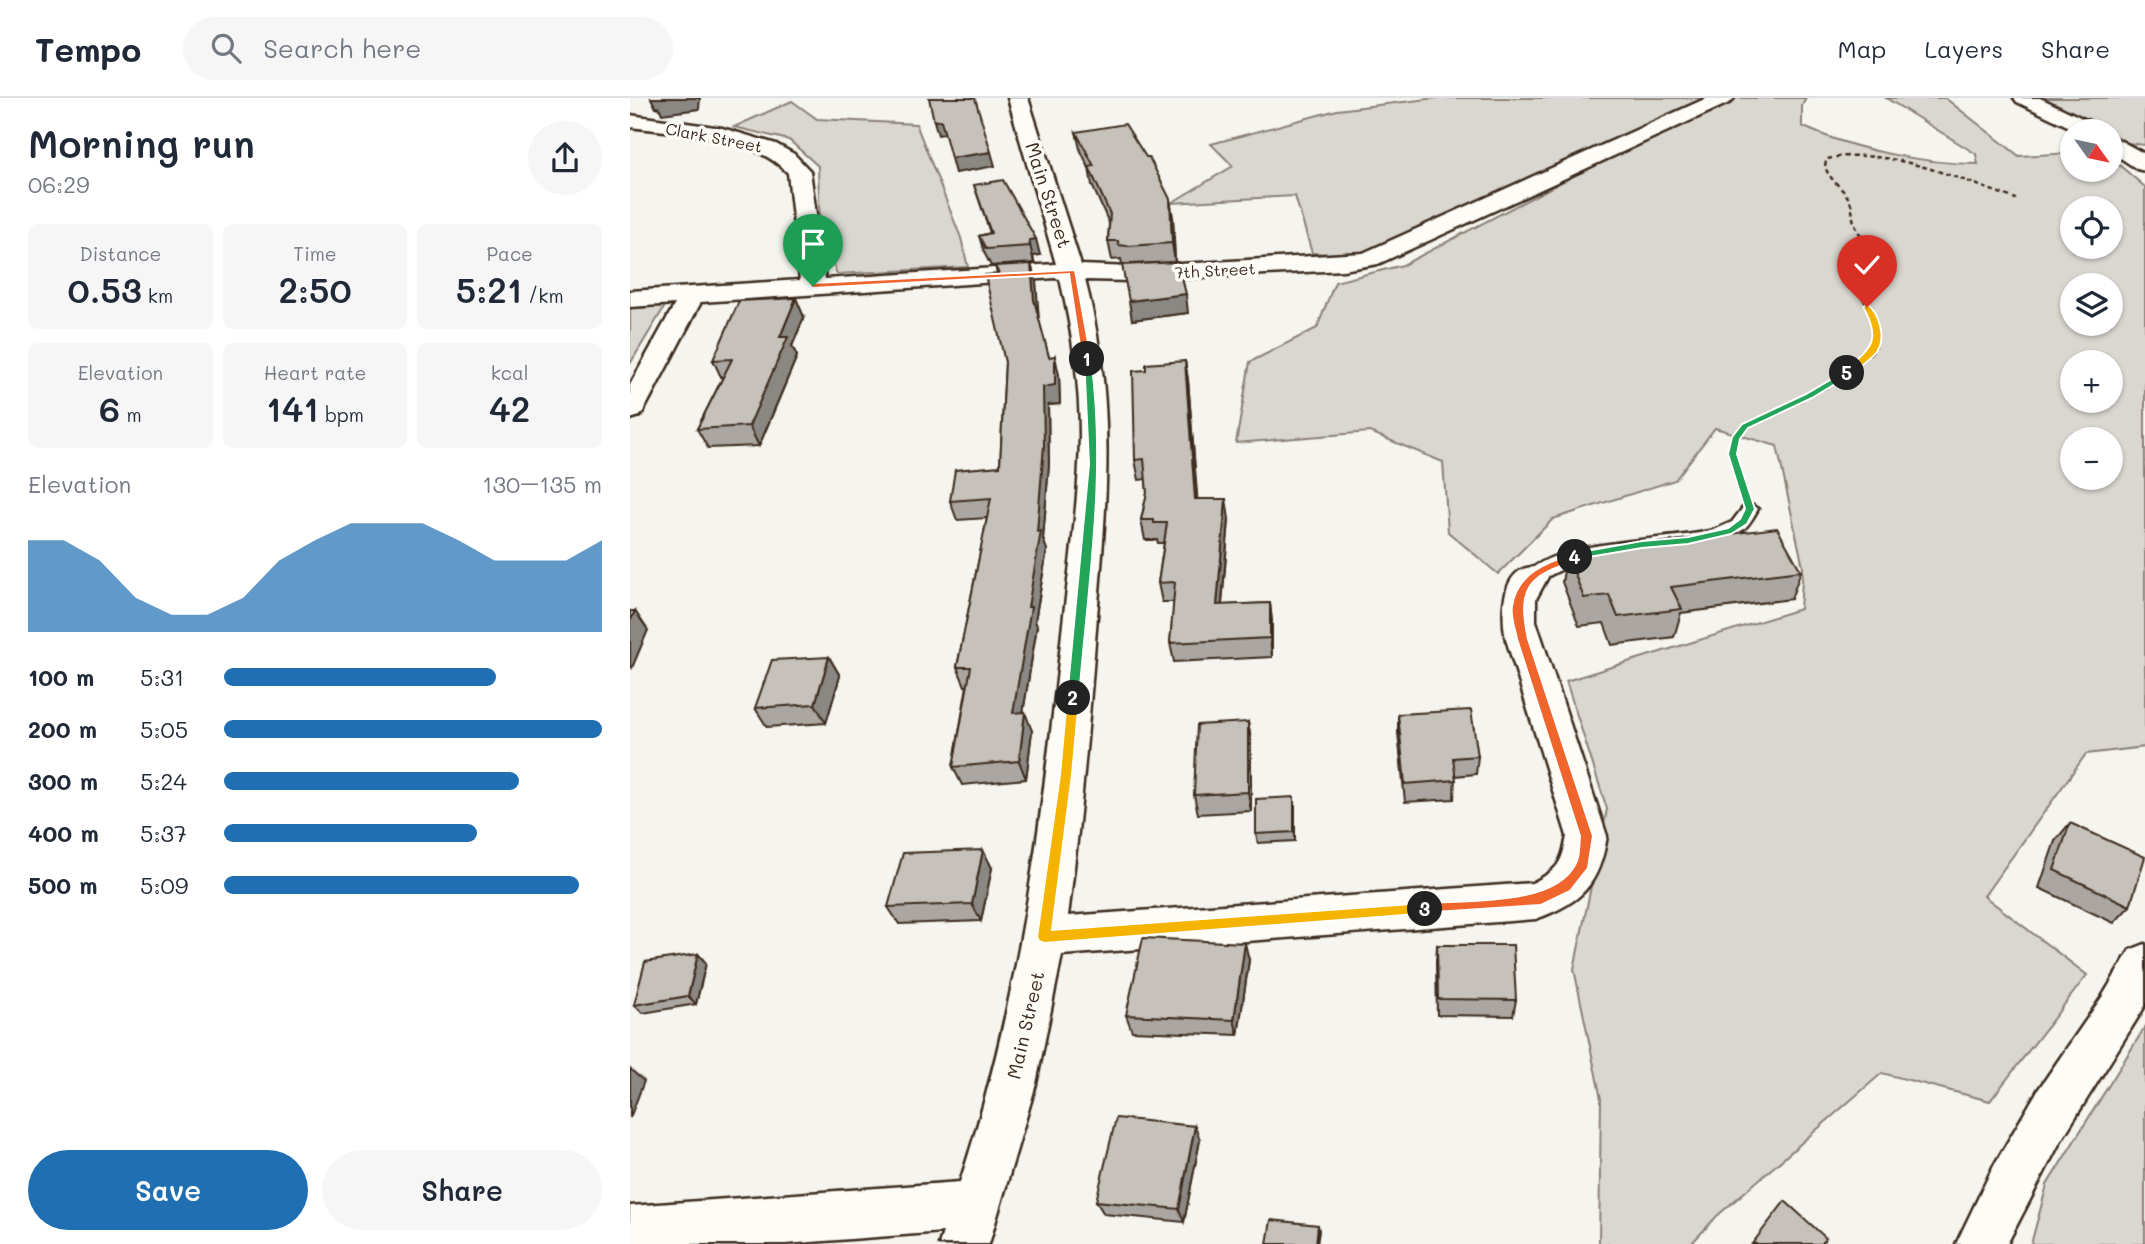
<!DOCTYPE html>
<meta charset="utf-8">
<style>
:root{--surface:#fff;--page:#f6f6f7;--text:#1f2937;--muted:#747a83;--line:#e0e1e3;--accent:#1f6fb2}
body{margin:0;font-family:Mali,sans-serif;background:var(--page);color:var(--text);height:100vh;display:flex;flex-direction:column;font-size:26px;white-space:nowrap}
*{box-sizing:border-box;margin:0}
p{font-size:23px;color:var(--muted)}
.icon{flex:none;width:38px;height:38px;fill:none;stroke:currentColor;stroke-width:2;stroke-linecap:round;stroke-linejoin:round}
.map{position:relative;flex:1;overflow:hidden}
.panel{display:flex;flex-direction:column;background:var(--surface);width:630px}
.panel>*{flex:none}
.needle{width:46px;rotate:123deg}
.controls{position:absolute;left:1430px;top:21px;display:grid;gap:14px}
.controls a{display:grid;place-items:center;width:63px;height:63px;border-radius:50%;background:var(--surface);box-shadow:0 2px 5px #0004;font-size:35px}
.pin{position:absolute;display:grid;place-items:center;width:60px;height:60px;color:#fff;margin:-72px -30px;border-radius:50% 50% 50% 0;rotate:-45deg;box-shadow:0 0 7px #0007}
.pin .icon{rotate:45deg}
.km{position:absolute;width:35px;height:35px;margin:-18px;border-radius:50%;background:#222;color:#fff;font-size:19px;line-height:35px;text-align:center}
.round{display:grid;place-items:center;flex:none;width:74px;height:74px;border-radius:37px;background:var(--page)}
.head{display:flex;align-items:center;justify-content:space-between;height:119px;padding:0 28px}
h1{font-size:38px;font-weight:600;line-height:52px}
.figures{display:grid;grid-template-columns:repeat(3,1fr);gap:10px;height:119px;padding:7px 28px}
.figures div{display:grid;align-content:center;border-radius:10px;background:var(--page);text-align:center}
.figures b{font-size:35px;font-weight:600}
.figures small{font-size:19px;font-weight:400}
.figures p{font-size:19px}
.chart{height:196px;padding:14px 28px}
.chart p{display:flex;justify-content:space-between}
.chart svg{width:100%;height:126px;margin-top:7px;fill:var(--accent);opacity:.7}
.primary-button{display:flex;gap:14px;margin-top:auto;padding:14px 28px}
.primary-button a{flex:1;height:80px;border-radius:42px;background:var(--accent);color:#fff;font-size:28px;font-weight:600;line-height:80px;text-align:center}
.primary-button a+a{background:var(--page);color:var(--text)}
ul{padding:0 28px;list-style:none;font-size:23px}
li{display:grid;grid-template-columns:112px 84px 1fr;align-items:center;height:52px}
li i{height:18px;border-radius:9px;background:var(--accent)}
header{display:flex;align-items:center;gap:42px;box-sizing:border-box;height:98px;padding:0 35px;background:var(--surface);border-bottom:2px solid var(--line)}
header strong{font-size:33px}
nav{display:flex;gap:38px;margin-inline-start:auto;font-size:24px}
.search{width:490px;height:63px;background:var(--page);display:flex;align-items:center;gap:18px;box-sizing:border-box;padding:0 24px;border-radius:38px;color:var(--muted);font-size:26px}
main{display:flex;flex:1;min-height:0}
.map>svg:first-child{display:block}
.green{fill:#dad6d0;stroke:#8a8077;stroke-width:2;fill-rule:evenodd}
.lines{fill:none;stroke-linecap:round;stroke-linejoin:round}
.service-casing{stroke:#3b2a1e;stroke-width:5}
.minor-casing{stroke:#3b2a1e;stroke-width:5}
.path-far1{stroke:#3b2a1e;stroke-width:2.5;stroke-dasharray:4.5 3.5;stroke-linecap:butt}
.path{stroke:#3b2a1e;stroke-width:3.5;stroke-dasharray:5 4.5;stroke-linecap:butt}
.service{fill:#fdfcf7;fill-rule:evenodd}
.minor{fill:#fdfcf7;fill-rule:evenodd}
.wall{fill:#aba6a1;stroke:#3b2a1e;stroke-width:2}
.shaded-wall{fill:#8b8783;stroke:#3b2a1e;stroke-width:2}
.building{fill:#c7c1bb;stroke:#3b2a1e;stroke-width:2}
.split-1{fill:#f0652b;stroke:#fff;stroke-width:2}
.split-2{fill:#22a559;stroke:#fff;stroke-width:2}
.split-3{fill:#f5b400;stroke:#fff;stroke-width:2}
.split-4{fill:#f0652b;stroke:#fff;stroke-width:2}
.split-5{fill:#22a559;stroke:#fff;stroke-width:2}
.split-6{fill:#f5b400;stroke:#fff;stroke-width:2}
.labels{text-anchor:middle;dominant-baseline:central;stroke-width:7;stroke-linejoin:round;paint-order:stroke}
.far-street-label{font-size:16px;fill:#3b2a1e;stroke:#fdfcf7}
.street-label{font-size:19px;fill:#3b2a1e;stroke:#fdfcf7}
</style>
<header>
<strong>Tempo</strong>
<div class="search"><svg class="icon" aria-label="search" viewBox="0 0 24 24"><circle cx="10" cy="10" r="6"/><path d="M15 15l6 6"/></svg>Search here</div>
<nav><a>Map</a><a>Layers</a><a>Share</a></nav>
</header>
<main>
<section class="panel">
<div class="head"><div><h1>Morning run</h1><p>06:29</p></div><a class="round"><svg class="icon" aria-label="share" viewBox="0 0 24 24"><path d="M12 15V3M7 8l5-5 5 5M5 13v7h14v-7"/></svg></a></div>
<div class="figures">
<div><p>Distance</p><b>0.53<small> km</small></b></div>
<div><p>Time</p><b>2:50</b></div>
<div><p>Pace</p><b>5:21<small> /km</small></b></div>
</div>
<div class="figures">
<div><p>Elevation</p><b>6<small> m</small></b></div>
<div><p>Heart rate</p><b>141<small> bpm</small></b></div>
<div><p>kcal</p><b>42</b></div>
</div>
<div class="chart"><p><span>Elevation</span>130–135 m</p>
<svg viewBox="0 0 160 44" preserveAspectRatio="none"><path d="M0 44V12L10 12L20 19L30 32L40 38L50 38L60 32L70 19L80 12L90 6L100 6L110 6L120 12L130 19L140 19L150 19L160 12V44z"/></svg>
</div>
<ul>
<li><b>100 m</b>5:31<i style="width:72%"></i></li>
<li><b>200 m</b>5:05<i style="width:100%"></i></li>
<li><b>300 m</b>5:24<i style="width:78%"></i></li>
<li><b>400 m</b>5:37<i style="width:67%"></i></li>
<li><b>500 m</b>5:09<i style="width:94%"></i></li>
</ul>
<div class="primary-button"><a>Save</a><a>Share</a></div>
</section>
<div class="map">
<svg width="1515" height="1146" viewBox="0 0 1515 1146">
<rect width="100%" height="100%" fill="#f5f4ee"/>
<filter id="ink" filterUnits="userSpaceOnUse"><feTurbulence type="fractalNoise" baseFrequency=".0143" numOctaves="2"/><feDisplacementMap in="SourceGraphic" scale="14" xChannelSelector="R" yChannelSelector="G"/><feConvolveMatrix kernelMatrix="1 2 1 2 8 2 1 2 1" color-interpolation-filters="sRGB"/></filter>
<g filter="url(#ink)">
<g class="green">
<path d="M806,0h370l-4,8v20c49,23 122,38 176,38l-2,-10 -90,-56h59l74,58 53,-3v17h38l1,-12 34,29v560l-59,7 -102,142 103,79 -97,126 -108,-28 -165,143 -26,28h-92l2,-145 -27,-130 33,-160 -41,-128 234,-72 3,-42 -26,-121 -62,-18 -40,52 -122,39 -55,55 -50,-42 -5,-70 -73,-30 -134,11 14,-81 67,-34 18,-46 68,-17 208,-109 -147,53 -108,47 -44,-3 -17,-57 -124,7 62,-37 -22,-22 126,-34zM1442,110h38v39h-38zM1442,187h38v39h-38zM1442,264h38v39h-38zM1442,341h38v39h-38z"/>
<polygon points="1406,0 1515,0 1515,47 1496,45 1481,36 1480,33"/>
<polygon points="162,3 187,21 286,26 331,140 338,169 207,176 190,131 188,68 159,42 104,29"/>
<polygon points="35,208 0,266 0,210"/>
<polygon points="1515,929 1515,1146 1401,1146 1417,1087"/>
</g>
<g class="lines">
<defs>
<path id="service" d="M1120,406l8,5c-5,8 -9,17 -17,22 -40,26 -108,16 -154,28 -20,5 -36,18 -55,24l-8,-6c27,-39 145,-35 190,-47l18,-8 13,-17z"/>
<g id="minor">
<path d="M378,0h20l53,167 50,2 232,-14 344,-155h27l-3,4 -353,162 -35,6 -212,11 -46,-1c34,129 20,232 10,362 -7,92 -15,183 -27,274l464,-33c26,-13 30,-19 35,-47l-61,-197c-6,-27 -4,-82 38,-70l4,8 -12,22v22l71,215c-8,49 -25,66 -71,83l-474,36 -26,129 -47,160h-50l4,-12 -158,12h-155v-38l330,-24c58,-176 80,-347 100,-530 7,-72 19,-144 20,-216 0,-53 -8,-106 -20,-157l-5,-1 -354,24 -57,108 -4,6 -10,3v-34l45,-81 -45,3v-16l170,-11 -12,-107c-38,-39 -107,-39 -158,-46v-12l92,13 54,16 18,10 16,17 15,108 231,-15z"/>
<polygon points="1384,0 1410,0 1471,29 1474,33 1448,33 1387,4"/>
<polygon points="1480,37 1515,56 1515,73 1507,71 1480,53"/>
<polygon points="1515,846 1515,908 1430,1044 1377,1146 1326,1146 1363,1069 1408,992 1472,899 1500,852"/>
</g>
</defs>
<use href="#service" class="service-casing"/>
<use href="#minor" class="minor-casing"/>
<path class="path-far1" d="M1233,198c-5,-21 9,-27 7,-41 -1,-11 -11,-20 -15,-30 -3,-7 -2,-14 -4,-21 -4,-16 -33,-30 -24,-45 58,-14 134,21 189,40"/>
<path class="path" d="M1114,388l-11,-32 2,-15 10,-13 85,-41 44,-35c8,-20 -3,-37 -12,-55"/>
<use href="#service" class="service"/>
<use href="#minor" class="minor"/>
</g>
<g class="wall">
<polygon points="446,34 543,119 545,164 502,166 558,215 502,222 501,166 492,166 491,161 482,162 478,143 479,125 462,87 459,70 450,51"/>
<polygon points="344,87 410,157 403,158 404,165 361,168 354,154 349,138 360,135"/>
<polygon points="401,166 406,184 408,219 419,259 429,277 430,306 418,307 419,366 413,441 417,452 405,523 407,528 393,615 402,633 396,681 332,687 323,669 337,588 335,588 327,569 357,420 327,422 320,403 370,368 375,264 367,176 365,168"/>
<polygon points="174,219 162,248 167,258 129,348 78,350 67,331 92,281 83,262"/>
<polygon points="555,263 558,282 567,401 599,421 592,507 640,505 642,524 642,559 544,564 540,545 544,504 532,504 528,485 534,445 528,445 527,442 515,442 511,422 517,395 516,381 509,382 505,362 516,272"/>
<polygon points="937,456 1171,473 1161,501 1051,515 1044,539 982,547 974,525 949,528 932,484"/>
<polygon points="199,559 210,578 196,625 137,629 125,610"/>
<polygon points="768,616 848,658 846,676 825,678 824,701 775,704 768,635"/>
<polygon points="618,624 621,643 621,713 568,716 564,697"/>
<polygon points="665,709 665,743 628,745 626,736"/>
<polygon points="1440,725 1500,808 1484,825 1409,790 1425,743"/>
<polygon points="362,770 351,823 269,826 258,809"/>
<polygon points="807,847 886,902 883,918 807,917 806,864"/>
<polygon points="68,856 76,865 66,906 13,915 4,907"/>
<polygon points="619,862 608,937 502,933 496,917"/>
<polygon points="570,1042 554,1124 474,1116 466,1103"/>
</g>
<g class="shaded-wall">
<polygon points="21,0 70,0 69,11 32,16 29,9 26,10"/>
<polygon points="311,22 315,36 308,37 304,23"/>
<polygon points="361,54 365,68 325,75 321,60"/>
<polygon points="540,101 543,119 545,164 542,145"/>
<polygon points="406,141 410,157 403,158 404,165 399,142"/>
<polygon points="401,166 406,184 409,221 404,202"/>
<polygon points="556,196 558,215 502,222 499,203"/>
<polygon points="166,200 174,219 162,248 167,258 129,348 119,328 150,239"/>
<polygon points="425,258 429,277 430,306 418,307 419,366 413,441 417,452 405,523 407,528 390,634 383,615 398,509 407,434 413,289"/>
<polygon points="555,263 558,282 569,421 565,401"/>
<polygon points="596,401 599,421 590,527 587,507"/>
<polygon points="640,505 642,524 642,559 640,540"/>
<polygon points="5,513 18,532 2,570 0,567 0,523"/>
<polygon points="199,559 210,578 196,625 185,606"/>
<polygon points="395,614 402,633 396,681 389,663"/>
<polygon points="618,624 621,643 621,713 618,694"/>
<polygon points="353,752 362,770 351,823 342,806"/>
<polygon points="615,845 619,862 608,937 604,922"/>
<polygon points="68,856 76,865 66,906 58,898"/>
<polygon points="0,971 14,983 0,1020"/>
<polygon points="565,1028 570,1042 554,1124 549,1111"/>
<polygon points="688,1127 689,1133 687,1146 686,1146"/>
</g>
<g class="building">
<polygon points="299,0 345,0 361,54 321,60 311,22 304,23"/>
<polygon points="495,26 516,59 519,59 540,101 542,145 498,148 489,147 488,143 478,143 480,116 459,69 464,68 446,34"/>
<polygon points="373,82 406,141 399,142 400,148 356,151 349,138 361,135 344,87"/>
<polygon points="548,164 556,196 499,203 492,167"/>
<polygon points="401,166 404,202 419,259 425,258 425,287 413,289 414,347 407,434 411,433 398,509 401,509 383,615 395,614 389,663 323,669 341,569 327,569 361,400 320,403 325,372 370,368 375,264 355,177 369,176 365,168"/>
<polygon points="166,200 150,239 158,239 119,328 67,331 102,261 83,262 109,203"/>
<polygon points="555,263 565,401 596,401 587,507 640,505 640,540 540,545 545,484 528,485 537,425 524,425 524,422 511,422 517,395 514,361 505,362 503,273 516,272 516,266"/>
<polygon points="1147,430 1171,473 1041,489 1052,511 988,519 979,497 954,500 937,456"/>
<polygon points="0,513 5,513 0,523"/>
<polygon points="199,559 185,606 125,610 142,562"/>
<polygon points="841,612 848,658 823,660 826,682 775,686 768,616"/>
<polygon points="618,624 618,694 564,697 567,627"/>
<polygon points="664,699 664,734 626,736 626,701"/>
<polygon points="1440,725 1515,759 1500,808 1424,772"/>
<polygon points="353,752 342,806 258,809 273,755"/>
<polygon points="513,840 615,845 604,922 496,917"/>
<polygon points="807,847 883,847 886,902 808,901"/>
<polygon points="68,856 58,898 4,907 15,864"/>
<polygon points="486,1020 565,1028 549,1111 466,1103"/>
<polygon points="1155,1103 1196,1140 1191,1146 1122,1146"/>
<polygon points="641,1122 688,1127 686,1146 637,1146"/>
</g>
</g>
<polygon class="split-1" points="445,172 461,261 457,263 452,261 439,176 183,190 179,188 183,185"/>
<path class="split-2" d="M454,259l7,2c16,113 -3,226 -12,339l-6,4 -6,-4 22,-234z"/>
<polygon class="split-3" points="443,596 449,600 442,677 422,832 795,805 800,807 800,815 414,845 409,843 407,839 430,677 437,600"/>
<path class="split-4" d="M945,455l5,4 -1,3c-51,15 -62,27 -51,79l65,197 -5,32 -18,23 -29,14 -121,8v-8l5,-2c42,-3 131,3 151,-40 4,-7 3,-19 4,-27l-63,-197c-2,-10 -7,-23 -5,-33 5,-33 35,-44 63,-53z"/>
<polygon class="split-5" points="1217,272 1220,273 1220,277 1182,300 1118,330 1110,341 1107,356 1125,411 1117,426 1101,436 1058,446 1012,450 941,462 940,459 945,455 1012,443 1058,439 1098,430 1110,421 1115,411 1098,356 1102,339 1112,326 1176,296"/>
<path class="split-6" d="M1237,206c12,9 20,34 10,48 -6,8 -18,16 -27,23h-6v-4c27,-23 38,-30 19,-64z"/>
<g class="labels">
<g class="far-street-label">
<text transform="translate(84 39) rotate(11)">Clark Street</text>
<text transform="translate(585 172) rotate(-3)">7th Street</text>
</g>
<g class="street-label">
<text transform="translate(419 97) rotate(72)">Main Street</text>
<text transform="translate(395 927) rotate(-77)">Main Street</text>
</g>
</g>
</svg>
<div class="controls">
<a><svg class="needle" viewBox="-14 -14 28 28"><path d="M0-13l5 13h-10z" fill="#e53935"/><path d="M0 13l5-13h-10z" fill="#747a83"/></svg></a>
<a><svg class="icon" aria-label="locate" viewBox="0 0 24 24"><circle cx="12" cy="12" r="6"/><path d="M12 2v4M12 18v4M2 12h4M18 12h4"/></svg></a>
<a><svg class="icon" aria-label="layers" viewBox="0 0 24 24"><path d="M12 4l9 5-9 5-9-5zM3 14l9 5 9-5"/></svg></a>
<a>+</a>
<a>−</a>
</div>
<div class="pin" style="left:183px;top:188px;background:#1e9e55"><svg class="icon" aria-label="arrive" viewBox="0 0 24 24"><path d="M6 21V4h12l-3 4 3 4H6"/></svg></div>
<div class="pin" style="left:1237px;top:209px;background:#d93025"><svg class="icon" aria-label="check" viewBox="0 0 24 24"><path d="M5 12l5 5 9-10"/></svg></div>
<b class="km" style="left:457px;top:261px">1</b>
<b class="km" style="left:443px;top:600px">2</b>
<b class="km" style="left:795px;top:811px">3</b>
<b class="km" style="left:945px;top:459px">4</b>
<b class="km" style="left:1217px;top:275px">5</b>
</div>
</main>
